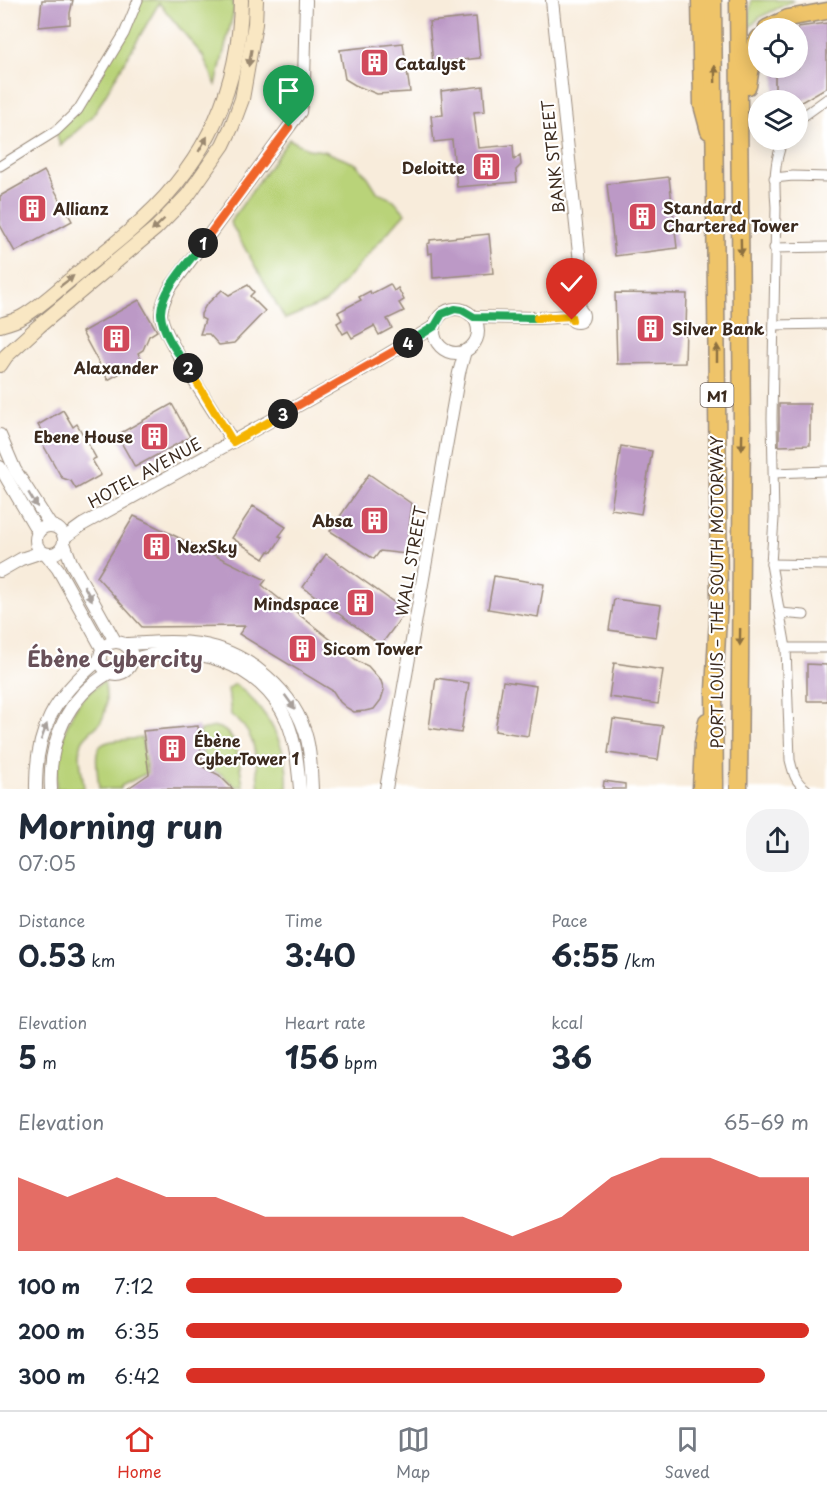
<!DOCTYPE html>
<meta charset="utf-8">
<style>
:root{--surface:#fff;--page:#f2f2f3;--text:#1f2937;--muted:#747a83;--line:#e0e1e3;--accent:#d93025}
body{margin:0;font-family:"Playpen Sans",sans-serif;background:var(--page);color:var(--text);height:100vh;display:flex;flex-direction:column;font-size:22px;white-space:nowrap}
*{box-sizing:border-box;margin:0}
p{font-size:20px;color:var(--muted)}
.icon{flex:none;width:33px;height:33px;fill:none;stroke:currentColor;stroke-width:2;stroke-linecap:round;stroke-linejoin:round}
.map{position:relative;height:789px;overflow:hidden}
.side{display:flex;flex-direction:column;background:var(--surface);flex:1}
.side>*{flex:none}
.controls{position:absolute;left:748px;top:18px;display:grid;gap:12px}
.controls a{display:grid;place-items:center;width:60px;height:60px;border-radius:50%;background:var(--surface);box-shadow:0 3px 15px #0003;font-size:30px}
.pin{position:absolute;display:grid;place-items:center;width:51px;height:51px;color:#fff;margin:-62px -26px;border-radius:50% 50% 50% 0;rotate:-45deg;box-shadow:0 0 6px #0007}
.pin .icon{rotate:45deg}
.km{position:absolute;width:30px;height:30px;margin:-15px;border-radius:50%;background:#222;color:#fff;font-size:16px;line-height:30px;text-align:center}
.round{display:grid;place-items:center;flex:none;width:63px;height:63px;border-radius:24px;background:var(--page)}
.headline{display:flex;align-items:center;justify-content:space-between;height:102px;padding:0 18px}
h1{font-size:33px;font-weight:700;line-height:45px}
.stats{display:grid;grid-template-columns:repeat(3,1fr);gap:9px;height:102px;padding:6px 18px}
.stats div{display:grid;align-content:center}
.stats b{font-size:30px;font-weight:700}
.stats small{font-size:16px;font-weight:400}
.stats p{font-size:16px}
.chart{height:168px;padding:12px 18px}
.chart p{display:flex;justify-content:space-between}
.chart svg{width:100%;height:108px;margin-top:6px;fill:var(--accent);opacity:.7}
ul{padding:0 18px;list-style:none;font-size:20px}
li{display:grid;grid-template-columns:96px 72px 1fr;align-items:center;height:45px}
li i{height:15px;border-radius:8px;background:var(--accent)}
.menu{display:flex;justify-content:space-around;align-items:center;height:84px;border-top:2px solid var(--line);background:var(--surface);font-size:16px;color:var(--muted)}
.menu a{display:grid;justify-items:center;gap:3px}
.menu .current{color:var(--accent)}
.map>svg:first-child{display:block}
.green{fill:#b9d379;stroke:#7a7e4c;stroke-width:1.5}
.building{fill:#bc99c6}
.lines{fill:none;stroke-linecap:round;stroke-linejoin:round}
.minor-casing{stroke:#9a8b7c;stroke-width:11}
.tertiary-casing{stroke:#9a8b7c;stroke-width:14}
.secondary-casing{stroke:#9a8b7c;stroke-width:16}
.trunk-casing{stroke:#9a8b7c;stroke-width:19}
.minor{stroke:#fff;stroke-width:9}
.tertiary{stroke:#fff;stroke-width:12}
.secondary{stroke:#f9e7c3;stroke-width:14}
.trunk{stroke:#efc469;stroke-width:16}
.oneway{fill:#9a8870}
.oneway2{fill:#8c6f40}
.oneway3{fill:#a79f9a}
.split-1-casing{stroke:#fff;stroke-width:12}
.split-2-casing{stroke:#fff;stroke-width:12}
.split-3-casing{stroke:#fff;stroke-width:12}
.split-4-casing{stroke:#fff;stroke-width:12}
.split-5-casing{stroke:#fff;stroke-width:12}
.split-6-casing{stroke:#fff;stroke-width:12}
.split-1{stroke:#f0652b;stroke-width:8}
.split-2{stroke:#22a559;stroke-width:8}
.split-3{stroke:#f5b400;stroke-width:8}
.split-4{stroke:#f0652b;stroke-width:8}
.split-5{stroke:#22a559;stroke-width:8}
.split-6{stroke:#f5b400;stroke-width:8}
.labels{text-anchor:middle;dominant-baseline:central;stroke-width:4.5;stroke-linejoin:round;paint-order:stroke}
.shield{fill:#fff;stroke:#766a62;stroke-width:1.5}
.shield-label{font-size:15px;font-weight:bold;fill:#3b2a1e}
.poi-label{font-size:16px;font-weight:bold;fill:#3b2a1e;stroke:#fff;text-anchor:start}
.street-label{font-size:16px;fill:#3b2a1e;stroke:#fff}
.district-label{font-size:22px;font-weight:bold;fill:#685159;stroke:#fff}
</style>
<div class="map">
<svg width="827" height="789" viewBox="0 0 827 789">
<rect width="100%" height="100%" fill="#fff"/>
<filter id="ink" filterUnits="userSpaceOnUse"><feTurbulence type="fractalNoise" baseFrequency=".0167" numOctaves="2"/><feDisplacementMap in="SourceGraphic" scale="12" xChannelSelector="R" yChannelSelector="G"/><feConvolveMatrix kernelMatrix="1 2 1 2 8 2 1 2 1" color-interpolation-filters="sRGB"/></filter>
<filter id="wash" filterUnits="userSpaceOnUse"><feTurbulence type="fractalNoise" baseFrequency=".008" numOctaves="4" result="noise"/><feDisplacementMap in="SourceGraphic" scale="24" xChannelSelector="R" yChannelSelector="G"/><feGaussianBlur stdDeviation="1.35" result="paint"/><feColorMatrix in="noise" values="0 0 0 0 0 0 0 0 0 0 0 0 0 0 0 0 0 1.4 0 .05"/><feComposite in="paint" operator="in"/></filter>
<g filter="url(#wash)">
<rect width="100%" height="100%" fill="#f8ecdb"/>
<g class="green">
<polygon points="138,0 233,0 234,10 216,85 203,56 159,3 93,116 60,146 56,131 78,110"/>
<polygon points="751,0 790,0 793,1 760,17 749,28"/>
<polygon points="289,139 308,149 324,151 356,164 368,177 378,193 394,200 405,213 326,302 285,319 230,222"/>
<path d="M104,680c3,13 4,36 -6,45 -5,5 -13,10 -16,17 -5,13 1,33 2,47h-28c1,-31 6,-65 26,-90 6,-7 15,-12 22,-19z"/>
<path d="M235,684c32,24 55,64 52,105h-28c-4,-30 0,-55 -28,-74l-3,-26z"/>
<path d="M216,727c24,5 23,39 27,59l-7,1 -15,-13 -17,-8 -4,-36z"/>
<path d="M142,738l5,35 -26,13v3h-22c-5,-49 -7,-47 43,-51z"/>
</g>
<g id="blocks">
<g class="building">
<polygon points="42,0 73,0 70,13 70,24 39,27"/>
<polygon points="476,17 480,58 433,63 429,22"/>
<polygon points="827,23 827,87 798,104 798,100 775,100 775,68 798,68 798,27"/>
<polygon points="403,43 410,92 377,94 355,85 345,79 340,50"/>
<polygon points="483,86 485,111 474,112 478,148 513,145 514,160 520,155 521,165 516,170 517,182 457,187 452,140 434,142 431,116 443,115 441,91"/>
<polygon points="44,171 72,221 15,252 0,225 0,196"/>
<polygon points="669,177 677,248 615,256 607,184"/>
<polygon points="489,234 493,273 433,278 432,253 428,254 427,244 430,243 430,240"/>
<polygon points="390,284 394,291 398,288 404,300 399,303 404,311 387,319 392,328 379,335 374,326 352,338 348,331 343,334 337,323 342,320 338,312 361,300 359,297 370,291 371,294"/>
<polygon points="248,285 254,292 250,296 265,311 234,343 219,345 209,334 200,334 205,320 201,318 201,314 206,305 222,290 229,295"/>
<polygon points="615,293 687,294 685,363 617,364"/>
<polygon points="139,300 157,331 149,336 143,350 138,353 142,361 108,380 82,332"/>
<polygon points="172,404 190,437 135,467 117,435"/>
<polygon points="779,404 810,404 810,445 779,446"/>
<polygon points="63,410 73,427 77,424 96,458 92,460 101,475 76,489 71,481 62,478 42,443 44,435 38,425"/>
<polygon points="621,446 652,451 641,514 611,509"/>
<polygon points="369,474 412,504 406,554 380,551 374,559 330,531"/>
<polygon points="253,506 286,527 279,536 282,537 272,552 269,551 264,559 232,538"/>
<polygon points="134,516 266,580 262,585 359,662 368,666 381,681 384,690 381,700 374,709 365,711 354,712 347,708 340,702 333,691 239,634 245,626 142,627 97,577"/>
<polygon points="326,554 406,611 381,645 303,587"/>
<polygon points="494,576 544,584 538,617 488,609"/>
<polygon points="614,599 661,605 656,637 609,630"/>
<polygon points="614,663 663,670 658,704 609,697"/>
<polygon points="807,664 827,665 827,701 807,701"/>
<polygon points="436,678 469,683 461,733 429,728"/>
<polygon points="503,681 536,686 528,736 495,731"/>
<polygon points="613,719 663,726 658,760 608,753"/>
<polygon points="198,726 203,767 219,775 233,789 127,789 149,774 143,731"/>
<polygon points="604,781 625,784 625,789 603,789"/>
</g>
</g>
</g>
<g filter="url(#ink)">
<use href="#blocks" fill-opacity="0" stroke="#9a8b7c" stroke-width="1.5"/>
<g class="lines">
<defs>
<g id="minor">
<polyline points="798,120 827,99"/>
<path d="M783,140c-9,22 -9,43 -7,67l-4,212 2,99 -3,46 15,84 4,112c3,12 5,22 16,29"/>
<polyline points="0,166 56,131 78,110 124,34 138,0"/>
<polyline points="774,178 793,176 827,177"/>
<polyline points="774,248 827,247"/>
<polyline points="774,325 827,324"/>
<polyline points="774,473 827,471"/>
<polyline points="771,564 827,565"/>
<polyline points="780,613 804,615"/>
<polyline points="786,648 827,648"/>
</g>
<g id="tertiary">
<polyline points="552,0 581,272 579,311"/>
<circle cx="456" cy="331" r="22"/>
<circle cx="577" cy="316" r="6"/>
<polyline points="474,317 539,318 571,316"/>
<polyline points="0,435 15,470 51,526"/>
<path d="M233,442c-15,-26 -70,-103 -72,-127 0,-10 5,-19 9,-27l130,-176 4,-31 2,-81"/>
<polyline points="0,467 38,532"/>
<circle cx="50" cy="540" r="14"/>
<polyline points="64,538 82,525 353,375 435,326"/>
<polyline points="64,543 71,562 115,641"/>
<polyline points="46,554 58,569 102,648"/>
<polyline points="0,571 21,559 42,552"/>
<circle cx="116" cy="658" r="16"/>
<path d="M125,644c24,-1 50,-4 74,0 48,7 97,48 108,95 4,16 4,33 5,50"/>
<path d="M132,660c57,-21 130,3 155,61 9,21 11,46 13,68"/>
<path d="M36,789c-1,-59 18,-92 63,-129"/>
<path d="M51,789c-3,-47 16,-92 58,-116"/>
<polyline points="386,789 459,373 465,351"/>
</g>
<g id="secondary">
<path d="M0,325c7,-2 15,-4 22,-8 20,-11 42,-33 61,-48 20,-16 41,-32 60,-50 64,-59 97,-132 98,-219"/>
<polyline points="0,365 6,356 39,326 156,228 188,195 223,145 232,126 242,99 255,24 256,0"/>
</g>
<g id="trunk">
<polyline points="700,0 702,105 709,131"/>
<polyline points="713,0 719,599 714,690 715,789"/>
<polyline points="738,0 742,428 739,789"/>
<polyline points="767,28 788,18 827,11"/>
<polyline points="748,86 754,46 759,38"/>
<polyline points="701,789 703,743 707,721"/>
</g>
</defs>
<use href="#minor" class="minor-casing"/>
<use href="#tertiary" class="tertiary-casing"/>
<use href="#secondary" class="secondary-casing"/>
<use href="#trunk" class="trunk-casing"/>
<use href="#minor" class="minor"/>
<use href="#tertiary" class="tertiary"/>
<use href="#secondary" class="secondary"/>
<use href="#trunk" class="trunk"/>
</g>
<defs><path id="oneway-solid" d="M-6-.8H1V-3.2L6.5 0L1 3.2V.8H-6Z" transform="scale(1.5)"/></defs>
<g class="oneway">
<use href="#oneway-solid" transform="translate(250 58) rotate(100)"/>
<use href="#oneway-solid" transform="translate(203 144) rotate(-60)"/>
<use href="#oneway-solid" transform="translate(158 225) rotate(136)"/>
<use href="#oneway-solid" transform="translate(67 281) rotate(-38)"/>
</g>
<g class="oneway2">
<use href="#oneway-solid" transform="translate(715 74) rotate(-91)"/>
<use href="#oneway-solid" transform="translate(741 247) rotate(89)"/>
<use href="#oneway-solid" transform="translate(717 353) rotate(-90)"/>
<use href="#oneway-solid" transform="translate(742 442) rotate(91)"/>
<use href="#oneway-solid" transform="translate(740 637) rotate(91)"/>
</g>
<g class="oneway3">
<use href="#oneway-solid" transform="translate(33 500) rotate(59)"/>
<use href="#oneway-solid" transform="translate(88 593) rotate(61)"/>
<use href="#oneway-solid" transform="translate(290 702) rotate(54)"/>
<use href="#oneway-solid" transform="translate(44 732) rotate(-70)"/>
</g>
</g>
<g class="lines" filter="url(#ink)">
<defs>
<polyline id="split-1" points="203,243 289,127"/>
<path id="split-2" d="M188,368c-10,-15 -26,-35 -27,-54 -1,-23 29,-53 42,-71"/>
<polyline id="split-3" points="188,368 233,442 283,414"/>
<polyline id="split-4" points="283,414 408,343"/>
<polyline id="split-5" points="408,343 435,326 442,314 455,309 462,310 474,317 537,318"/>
<polyline id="split-6" points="537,318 571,316 572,320"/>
</defs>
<use href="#split-1" class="split-1-casing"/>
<use href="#split-2" class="split-2-casing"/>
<use href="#split-3" class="split-3-casing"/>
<use href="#split-4" class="split-4-casing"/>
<use href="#split-5" class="split-5-casing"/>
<use href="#split-6" class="split-6-casing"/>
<use href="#split-1" class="split-1"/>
<use href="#split-2" class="split-2"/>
<use href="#split-3" class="split-3"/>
<use href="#split-4" class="split-4"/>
<use href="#split-5" class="split-5"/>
<use href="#split-6" class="split-6"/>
</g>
<defs>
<symbol id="building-square" viewBox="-11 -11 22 22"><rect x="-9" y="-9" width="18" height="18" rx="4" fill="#d1495b" stroke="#fff"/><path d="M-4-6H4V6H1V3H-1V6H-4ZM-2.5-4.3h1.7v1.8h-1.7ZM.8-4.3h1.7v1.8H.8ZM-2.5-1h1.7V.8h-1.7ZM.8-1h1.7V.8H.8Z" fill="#fff"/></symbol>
</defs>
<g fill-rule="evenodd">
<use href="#building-square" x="358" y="46" width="33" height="33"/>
<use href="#building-square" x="470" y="150" width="33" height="33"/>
<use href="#building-square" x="16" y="192" width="33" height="33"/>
<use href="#building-square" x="626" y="200" width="33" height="33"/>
<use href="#building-square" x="634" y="312" width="33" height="33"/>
<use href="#building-square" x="100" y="322" width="33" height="33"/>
<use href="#building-square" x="138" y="420" width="33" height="33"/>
<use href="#building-square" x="358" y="504" width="33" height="33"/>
<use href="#building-square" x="140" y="530" width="33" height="33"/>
<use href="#building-square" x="344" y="586" width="33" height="33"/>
<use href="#building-square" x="286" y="632" width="33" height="33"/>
<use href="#building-square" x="156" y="732" width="33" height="33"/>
</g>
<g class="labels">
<rect class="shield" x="700.5" y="383" width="33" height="24" rx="4.5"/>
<g class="shield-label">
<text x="717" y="395">M1</text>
</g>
<g class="poi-label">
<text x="395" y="63">Catalyst</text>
<text x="465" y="167" text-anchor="end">Deloitte</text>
<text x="663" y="207">Standard<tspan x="663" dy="18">Chartered Tower</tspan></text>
<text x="53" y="208">Allianz</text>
<text x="672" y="328">Silver Bank</text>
<text x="116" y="367" text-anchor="middle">Alaxander</text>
<text x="133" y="436" text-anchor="end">Ebene House</text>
<text x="353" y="520" text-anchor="end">Absa</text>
<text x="177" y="546">NexSky</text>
<text x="339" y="603" text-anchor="end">Mindspace</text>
<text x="323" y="648">Sicom Tower</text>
<text x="194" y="740">Ébène<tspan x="194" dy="18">CyberTower 1</tspan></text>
</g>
<g class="street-label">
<text transform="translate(552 157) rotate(-96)">BANK STREET</text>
<text transform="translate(144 472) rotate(-29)">HOTEL AVENUE</text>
<text transform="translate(410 561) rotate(-80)">WALL STREET</text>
<text transform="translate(716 592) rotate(-90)">PORT LOUIS – THE SOUTH MOTORWAY</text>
</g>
<g class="district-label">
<text x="115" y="657">Ébène Cybercity</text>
</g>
</g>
</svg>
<div class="controls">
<a><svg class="icon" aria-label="locate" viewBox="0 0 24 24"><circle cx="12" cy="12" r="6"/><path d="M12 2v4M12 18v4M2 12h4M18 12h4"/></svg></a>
<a><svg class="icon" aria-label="layers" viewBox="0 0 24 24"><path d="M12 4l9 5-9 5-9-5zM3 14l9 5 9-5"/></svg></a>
</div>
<div class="pin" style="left:289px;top:127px;background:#1e9e55"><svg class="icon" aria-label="arrive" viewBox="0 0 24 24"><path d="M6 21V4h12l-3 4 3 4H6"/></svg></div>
<div class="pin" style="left:572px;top:320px;background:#d93025"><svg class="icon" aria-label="check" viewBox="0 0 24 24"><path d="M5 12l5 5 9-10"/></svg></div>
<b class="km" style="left:203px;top:243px">1</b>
<b class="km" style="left:188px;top:368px">2</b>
<b class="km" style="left:283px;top:414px">3</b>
<b class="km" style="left:408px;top:343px">4</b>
</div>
<section class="side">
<div class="headline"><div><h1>Morning run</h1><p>07:05</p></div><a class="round"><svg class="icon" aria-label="share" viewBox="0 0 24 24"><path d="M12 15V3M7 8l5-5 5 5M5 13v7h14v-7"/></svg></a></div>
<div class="stats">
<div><p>Distance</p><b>0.53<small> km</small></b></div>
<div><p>Time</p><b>3:40</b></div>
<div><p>Pace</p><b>6:55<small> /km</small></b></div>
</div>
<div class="stats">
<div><p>Elevation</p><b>5<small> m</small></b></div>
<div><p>Heart rate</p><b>156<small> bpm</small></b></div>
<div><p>kcal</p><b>36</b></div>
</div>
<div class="chart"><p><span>Elevation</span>65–69 m</p>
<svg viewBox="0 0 160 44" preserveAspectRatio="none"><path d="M0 44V14L10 22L20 14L30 22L40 22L50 30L60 30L70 30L80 30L90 30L100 38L110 30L120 14L130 6L140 6L150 14L160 14V44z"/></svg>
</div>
<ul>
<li><b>100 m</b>7:12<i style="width:70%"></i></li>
<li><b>200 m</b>6:35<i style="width:100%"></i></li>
<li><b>300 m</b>6:42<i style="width:93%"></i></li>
</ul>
</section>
<nav class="menu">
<a class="current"><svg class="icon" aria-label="home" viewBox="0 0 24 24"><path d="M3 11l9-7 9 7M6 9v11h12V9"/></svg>Home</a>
<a><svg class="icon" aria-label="map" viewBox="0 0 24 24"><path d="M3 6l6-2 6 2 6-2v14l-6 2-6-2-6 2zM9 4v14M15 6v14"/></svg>Map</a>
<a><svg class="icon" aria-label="saved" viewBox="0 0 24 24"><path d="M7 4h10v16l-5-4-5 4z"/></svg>Saved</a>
</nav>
